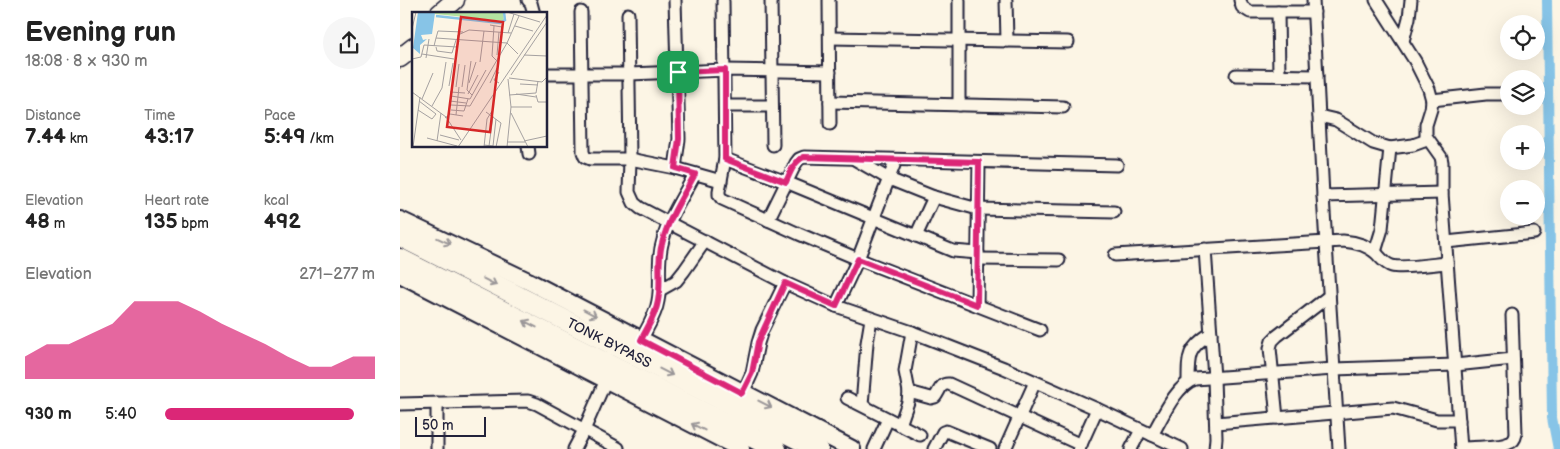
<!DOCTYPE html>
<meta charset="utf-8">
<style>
:root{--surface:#fff;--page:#f6f6f6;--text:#222;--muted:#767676;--accent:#db2777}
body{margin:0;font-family:"Balsamiq Sans",sans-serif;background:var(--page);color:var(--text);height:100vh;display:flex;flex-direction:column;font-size:19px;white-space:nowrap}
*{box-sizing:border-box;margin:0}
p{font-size:16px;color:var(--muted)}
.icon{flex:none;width:28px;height:28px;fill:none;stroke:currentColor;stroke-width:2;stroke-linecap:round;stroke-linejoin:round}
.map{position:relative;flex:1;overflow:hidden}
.details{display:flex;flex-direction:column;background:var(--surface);width:400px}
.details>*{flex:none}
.controls{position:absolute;left:1100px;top:15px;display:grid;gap:10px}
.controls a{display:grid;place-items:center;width:45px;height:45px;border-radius:50%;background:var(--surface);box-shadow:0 5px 20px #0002;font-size:25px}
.scale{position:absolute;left:15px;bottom:12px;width:71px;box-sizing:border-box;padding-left:5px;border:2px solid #22223b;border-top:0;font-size:14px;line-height:18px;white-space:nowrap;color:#22223b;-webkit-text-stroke:4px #fcf5e5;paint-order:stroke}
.pin{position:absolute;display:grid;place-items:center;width:42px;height:42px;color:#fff;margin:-21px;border-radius:10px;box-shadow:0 2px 8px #0006}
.round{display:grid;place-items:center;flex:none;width:52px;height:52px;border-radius:26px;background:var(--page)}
.headline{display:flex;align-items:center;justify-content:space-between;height:85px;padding:0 25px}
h1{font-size:28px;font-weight:700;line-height:38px}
.stats{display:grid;grid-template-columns:repeat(3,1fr);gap:8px;height:85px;padding:5px 25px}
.stats div{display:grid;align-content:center}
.stats b{font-size:21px;font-weight:700}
.stats small{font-size:14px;font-weight:400}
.stats p{font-size:14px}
.chart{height:140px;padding:10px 25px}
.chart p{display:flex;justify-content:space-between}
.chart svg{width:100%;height:90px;margin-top:5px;fill:var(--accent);opacity:.7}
ul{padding:0 25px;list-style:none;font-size:16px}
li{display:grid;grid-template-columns:80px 60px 1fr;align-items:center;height:38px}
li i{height:12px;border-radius:6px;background:var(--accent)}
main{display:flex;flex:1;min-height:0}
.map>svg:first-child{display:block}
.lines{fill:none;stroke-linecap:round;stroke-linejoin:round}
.canal{stroke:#87c4e7;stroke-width:10}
.street-casing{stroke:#22223b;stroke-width:15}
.secondary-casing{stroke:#22223b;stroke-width:20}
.primary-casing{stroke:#22223b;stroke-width:21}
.highway-casing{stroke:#22223b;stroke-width:24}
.street{stroke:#fcf5e5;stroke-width:11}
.secondary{stroke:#fcf5e5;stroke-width:16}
.primary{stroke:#fcf5e5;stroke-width:18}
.highway{stroke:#fcf5e5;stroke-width:20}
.oneway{stroke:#9a9698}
.route-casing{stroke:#fff;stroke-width:10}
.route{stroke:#db2777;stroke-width:6}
.labels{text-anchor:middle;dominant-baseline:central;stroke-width:4.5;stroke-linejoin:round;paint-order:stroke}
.street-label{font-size:14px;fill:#22223b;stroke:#fcf5e5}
.inset-river{fill:none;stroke:#87c4e7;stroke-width:2.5}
.inset-road{fill:none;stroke:#a5a1a1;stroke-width:1}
.view{fill:#d62828;fill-opacity:0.15;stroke:#d62828;stroke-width:2.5}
.inset-edge{fill:none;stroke:#22223b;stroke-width:2.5}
</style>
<main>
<section class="details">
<div class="headline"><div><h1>Evening run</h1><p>18:08 · 8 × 930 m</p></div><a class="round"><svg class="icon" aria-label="share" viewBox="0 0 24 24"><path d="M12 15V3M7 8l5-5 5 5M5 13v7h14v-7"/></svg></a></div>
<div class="stats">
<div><p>Distance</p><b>7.44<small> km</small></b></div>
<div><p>Time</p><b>43:17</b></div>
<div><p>Pace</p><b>5:49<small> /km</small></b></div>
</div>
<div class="stats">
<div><p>Elevation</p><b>48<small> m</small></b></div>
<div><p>Heart rate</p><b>135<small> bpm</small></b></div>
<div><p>kcal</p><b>492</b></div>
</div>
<div class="chart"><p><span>Elevation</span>271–277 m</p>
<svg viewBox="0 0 160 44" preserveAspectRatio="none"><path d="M0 44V33L10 27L20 27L30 22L40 17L50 6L60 6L70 6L80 11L90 17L100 22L110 27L120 33L130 38L140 38L150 33L160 33V44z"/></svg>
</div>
<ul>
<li><b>930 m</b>5:40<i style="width:90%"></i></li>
</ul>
</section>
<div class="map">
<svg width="1160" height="449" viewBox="0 0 1160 449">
<rect width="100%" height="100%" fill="#fcf5e5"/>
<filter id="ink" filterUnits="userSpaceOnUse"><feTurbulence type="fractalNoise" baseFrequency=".02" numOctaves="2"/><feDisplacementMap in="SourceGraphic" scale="10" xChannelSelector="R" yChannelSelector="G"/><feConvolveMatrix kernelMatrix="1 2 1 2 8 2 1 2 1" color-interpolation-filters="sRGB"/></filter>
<g filter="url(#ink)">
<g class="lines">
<polyline class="canal" points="1147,0 1152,418 1158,449"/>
<defs>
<g id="street">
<polyline points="128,0 131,3 134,14"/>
<polyline points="275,0 279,139 275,168"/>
<polyline points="371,0 373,145"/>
<polyline points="429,0 430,124"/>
<polyline points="559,0 559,105"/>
<polyline points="606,0 607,41"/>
<polyline points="840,0 842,7 850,12 914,12"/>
<polyline points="913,0 923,196 939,449"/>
<polyline points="976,0 1015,61 1029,89 1032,100 1031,109 1026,125 1026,136 1041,157 1042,162 1042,193 1061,449"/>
<polyline points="323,1 325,159 319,191 319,195 322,199 399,234 458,259 640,330"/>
<polyline points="181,12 183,152 185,157 190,159 230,159 275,168 321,181"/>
<polyline points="878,12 879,75"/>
<polyline points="228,14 230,159 229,192 234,203 240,208 385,283 436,306 512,332 604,368 697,409 782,449"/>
<polyline points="430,38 668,42"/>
<polyline points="1003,41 1009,18 1011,0"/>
<polyline points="146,74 230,74 325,70 430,72"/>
<polyline points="836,75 917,76"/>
<polyline points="1032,100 1086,94 1109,94"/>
<polyline points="430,102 663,107"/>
<polyline points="325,106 372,106"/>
<polyline points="919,116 936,120 973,143 990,148 1013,145 1027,140"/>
<polyline points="128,146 129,154"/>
<polyline points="325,159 386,182 553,251 578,253"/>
<polyline points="456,160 489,179 534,197 578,209 714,212"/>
<polyline points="923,196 1042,193"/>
<polyline points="368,220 396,163 399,159 404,157 717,165"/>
<polyline points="516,236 534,197"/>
<polyline points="1046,242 1134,233"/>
<polyline points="805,249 814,378 816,438 815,449"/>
<polyline points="975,252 982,229 990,148"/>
<path d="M715,255l228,-14c12,1 24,4 33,12 5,5 9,11 16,13 11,3 42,-2 55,-3"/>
<polyline points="578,259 659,260"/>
<polyline points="260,290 276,281 284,271 305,241"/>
<polyline points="577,305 579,162"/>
<polyline points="436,306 458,259 496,160"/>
<path d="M241,340c6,-12 15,-25 17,-39 4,-20 -2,-39 5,-61 6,-23 21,-45 32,-66"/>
<path d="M788,381c0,-26 0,-33 23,-48"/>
<path d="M509,392l22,6 4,-1c5,-6 5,-14 14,-13l132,61"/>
<polyline points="343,393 352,373 358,343 362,330 385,283"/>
<polyline points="447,398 520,435"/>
<polyline points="0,404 128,401 137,404 218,448"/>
<polyline points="462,405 467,343 471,319"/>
<polyline points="877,418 870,348 872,341 877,336 929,296"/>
<polyline points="816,423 993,408 1037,420 1059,420"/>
<polyline points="500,425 508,402 509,392 505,371 512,332"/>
<path d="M752,435c10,-17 24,-50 43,-56l139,-10 121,-4 58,-6"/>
<path d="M1061,448c12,-1 38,0 48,-5 4,-1 6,-4 7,-9l-4,-119"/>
<polyline points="37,449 37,403"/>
<polyline points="174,449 184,430 206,380"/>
<polyline points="474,449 488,419"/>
<polyline points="534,449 543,432 546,431 590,449"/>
<polyline points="605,449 635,382"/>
<polyline points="679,449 697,409"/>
<polyline points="731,449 741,430"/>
</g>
<g id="secondary">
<polyline points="0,220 128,281 452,449"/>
<polyline points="0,274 341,449"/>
</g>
<g id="primary">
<polyline points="39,14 55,0"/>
<polyline points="0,58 14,47"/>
</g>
<g id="highway">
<polyline points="0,236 418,449"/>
<polyline points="0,259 376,449"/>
</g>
</defs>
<use href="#street" class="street-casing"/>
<use href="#secondary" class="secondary-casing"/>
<use href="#primary" class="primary-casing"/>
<use href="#highway" class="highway-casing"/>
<use href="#street" class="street"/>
<use href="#secondary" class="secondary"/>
<use href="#primary" class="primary"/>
<use href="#highway" class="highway"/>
</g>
<defs><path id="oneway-shaft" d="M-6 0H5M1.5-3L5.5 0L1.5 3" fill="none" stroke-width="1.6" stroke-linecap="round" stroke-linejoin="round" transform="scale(1.25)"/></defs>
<g class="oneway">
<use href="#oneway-shaft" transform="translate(44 241) rotate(25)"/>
<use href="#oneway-shaft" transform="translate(90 282) rotate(27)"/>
<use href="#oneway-shaft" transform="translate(190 313) rotate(28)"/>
<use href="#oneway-shaft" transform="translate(130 324) rotate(-153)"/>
<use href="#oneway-shaft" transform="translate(266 372) rotate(27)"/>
<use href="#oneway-shaft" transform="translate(365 404) rotate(27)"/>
<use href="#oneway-shaft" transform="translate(298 427) rotate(-153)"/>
</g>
</g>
<g class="lines" filter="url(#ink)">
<defs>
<path id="route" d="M325,70v89l61,23c4,-9 8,-21 18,-25l175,5 -2,143 -119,-46 -22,47 -51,-23 -27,59 -6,31 -10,20 -101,-53c6,-12 15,-25 17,-39 4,-20 -2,-40 5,-61 6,-23 21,-45 32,-66l-20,-6 4,-29 -1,-67z"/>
</defs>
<use href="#route" class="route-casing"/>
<use href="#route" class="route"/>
</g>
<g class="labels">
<g class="street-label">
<text transform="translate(209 343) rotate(27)">TONK BYPASS</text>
</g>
</g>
<g transform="translate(12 12)">
<rect width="135" height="135" fill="#fcf5e5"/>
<path d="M23,0h68l1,9 -69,-7z" fill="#b3e2a1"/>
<path d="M6,0l17,1 -3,21 -11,1 2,5 4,-1 -7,6v9l-7,-6z" fill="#87c4e7"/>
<path class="inset-river" d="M24,4l64,7 5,-3 -1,-8"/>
<path class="inset-road" d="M95,0l33,10M78,13l12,2v5M82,14l-2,30 5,5M103,14l18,5M0,17l4,-17M96,21l6,-19M24,26l2,-7 25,1M45,28l1,-5 11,-5 42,3M22,34l2,-8 71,5 11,11M24,35l1,4 15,2 4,-13M10,42l32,5M85,43l2,-23M112,43l23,1M14,46l3,-19M0,47l9,-2 3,-12 33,2 2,-6M59,49l-4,29 5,5M68,50l4,-31M99,63l36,-53M97,66l33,4 5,-5M57,71l7,-21M78,71l7,-15M87,71l-5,-3 5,-8M108,72l18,1M37,74l4,-23M44,75l3,-23M50,75l3,-22M0,80l34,25 15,23M38,80l15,1M56,82l10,-19M104,82l20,3M97,83l27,-2 2,-12M124,83l2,7h9M39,84l19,3 16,-29M10,87l11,-26M38,89l16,2M39,93l19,1 37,-63 12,-27M20,94l10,-18 4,-26M99,95h21M6,98l14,9 4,-5 -17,-13M39,98l13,1 4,-12M74,100l15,11 -5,24M99,101l17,34M44,103l3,-28M33,106l5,-4 13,2M28,123l19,5M15,126l30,8M25,129l4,-28M112,129l23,-5M96,130h17M72,133l9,1 3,-27M77,134l4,-30M1,135l7,-50M46,135l89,-132M72,135l3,-28 5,-8M95,135l4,-40 -3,-28"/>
<path class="view" d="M49,5l42,5 -13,110 -43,-5z"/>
<rect width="135" height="135" class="inset-edge"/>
</g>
</svg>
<div class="controls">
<a><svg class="icon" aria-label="locate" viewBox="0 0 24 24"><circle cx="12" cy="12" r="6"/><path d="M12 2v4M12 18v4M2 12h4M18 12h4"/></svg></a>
<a><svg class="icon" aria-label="layers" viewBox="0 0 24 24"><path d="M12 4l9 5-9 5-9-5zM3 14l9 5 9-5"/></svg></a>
<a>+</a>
<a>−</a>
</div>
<div class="scale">50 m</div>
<div class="pin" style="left:278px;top:72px;background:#1e9e55"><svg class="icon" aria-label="arrive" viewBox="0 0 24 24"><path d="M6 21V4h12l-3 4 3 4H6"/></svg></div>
</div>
</main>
